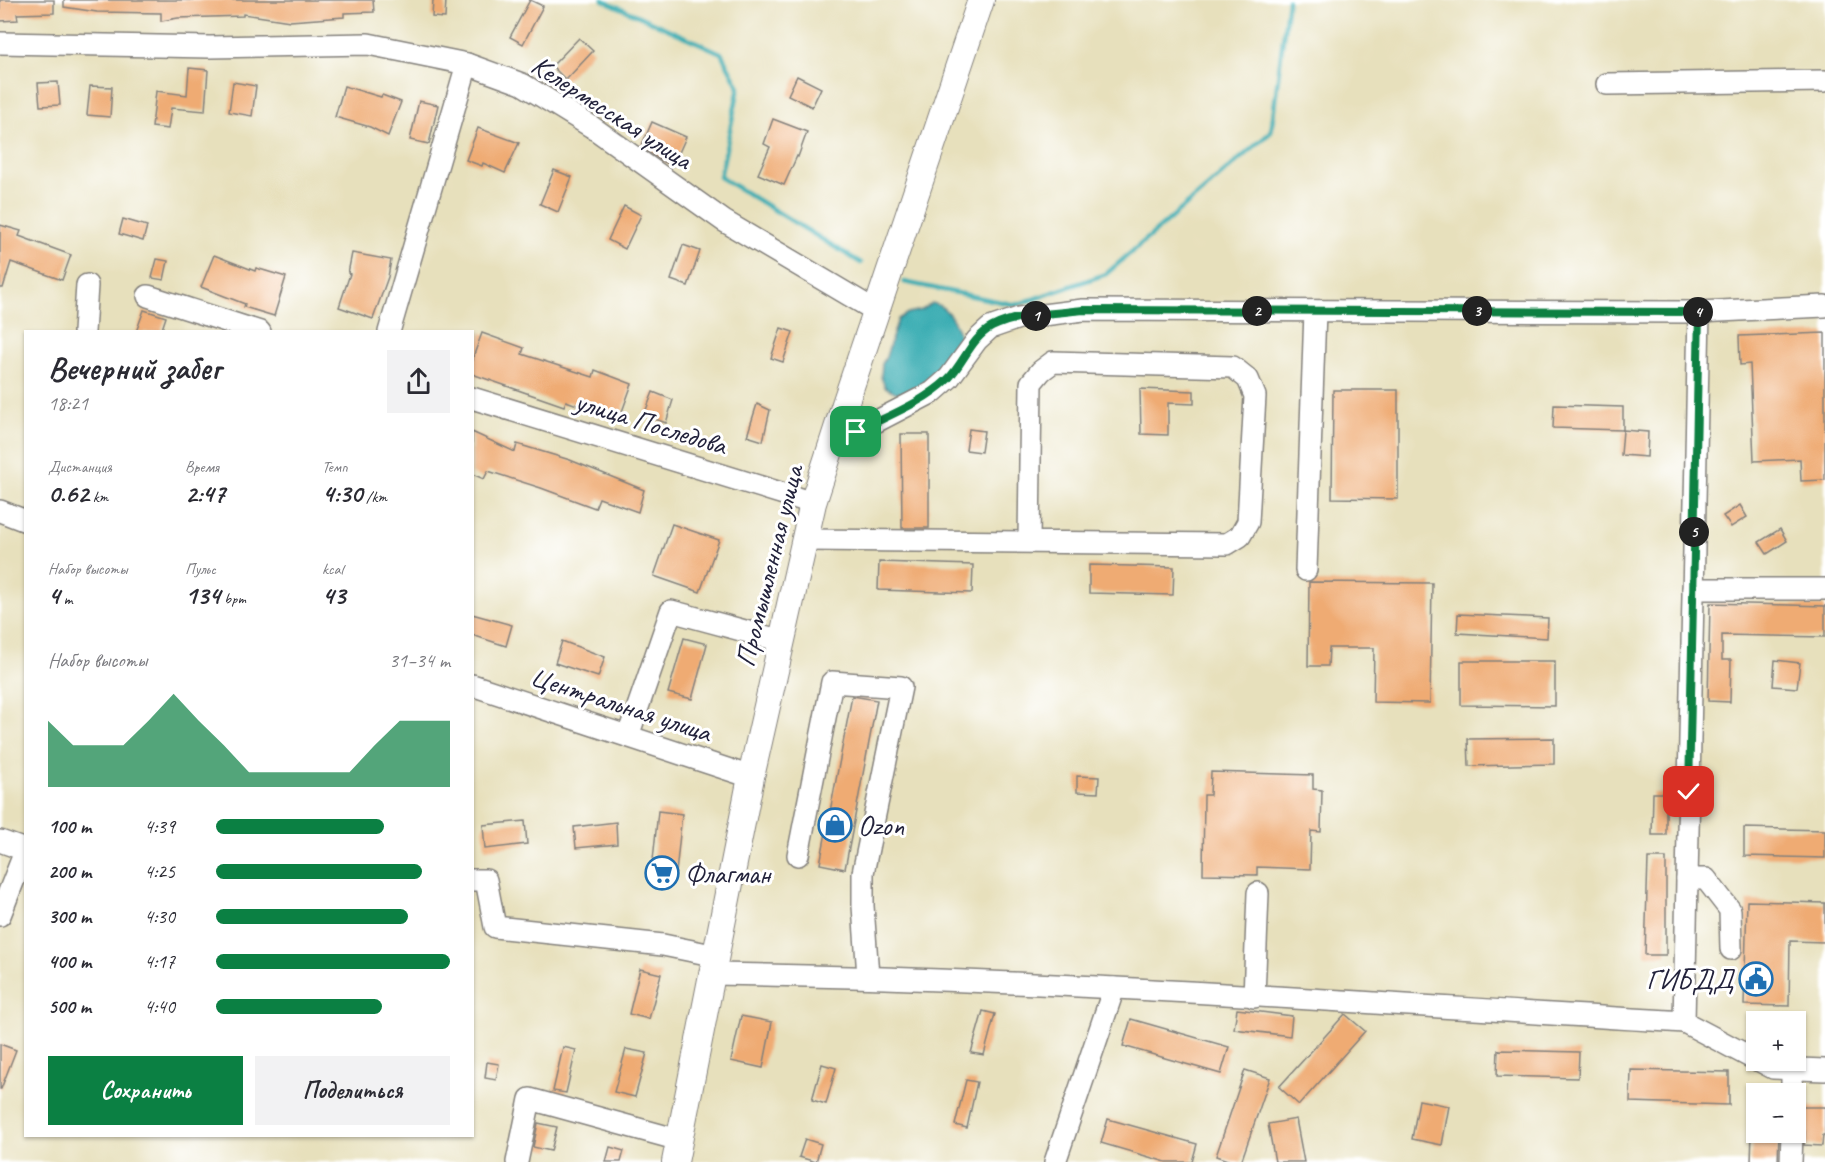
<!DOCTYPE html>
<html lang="ru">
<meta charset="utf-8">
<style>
:root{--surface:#fff;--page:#f2f2f3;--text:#2b2b33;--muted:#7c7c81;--accent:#0b8043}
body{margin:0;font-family:Caveat,sans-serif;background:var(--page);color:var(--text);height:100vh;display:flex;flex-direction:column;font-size:22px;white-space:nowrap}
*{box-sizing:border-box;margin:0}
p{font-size:20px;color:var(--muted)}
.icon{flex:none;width:33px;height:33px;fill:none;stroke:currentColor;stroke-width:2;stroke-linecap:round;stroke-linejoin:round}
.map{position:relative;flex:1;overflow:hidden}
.drawer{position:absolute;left:24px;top:330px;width:450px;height:807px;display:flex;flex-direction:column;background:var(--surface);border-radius:0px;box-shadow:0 2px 4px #0004}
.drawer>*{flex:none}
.controls{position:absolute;left:1746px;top:1011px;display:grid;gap:12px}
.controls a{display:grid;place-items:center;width:60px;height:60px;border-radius:0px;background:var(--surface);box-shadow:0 2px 4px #0004;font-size:30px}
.pin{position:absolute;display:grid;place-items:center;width:51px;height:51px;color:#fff;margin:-26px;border-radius:12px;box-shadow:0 3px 9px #0006}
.km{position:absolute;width:30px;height:30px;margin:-15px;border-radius:50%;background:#222;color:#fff;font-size:16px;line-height:30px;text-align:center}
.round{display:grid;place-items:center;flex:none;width:63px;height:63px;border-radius:0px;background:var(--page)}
.summary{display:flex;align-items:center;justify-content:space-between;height:102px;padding:0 24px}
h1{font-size:33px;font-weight:600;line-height:45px}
.stats{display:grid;grid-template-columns:repeat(3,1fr);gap:9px;height:102px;padding:6px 24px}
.stats div{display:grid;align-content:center}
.stats b{font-size:26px;font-weight:600}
.stats small{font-size:16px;font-weight:400}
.stats p{font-size:16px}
.chart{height:168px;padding:12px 24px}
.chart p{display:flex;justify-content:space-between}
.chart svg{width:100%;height:108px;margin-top:6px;fill:var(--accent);opacity:.7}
.action{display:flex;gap:12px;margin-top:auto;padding:12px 24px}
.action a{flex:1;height:69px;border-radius:0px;background:var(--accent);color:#fff;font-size:24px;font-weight:600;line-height:69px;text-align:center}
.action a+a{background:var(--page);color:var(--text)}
ul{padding:0 24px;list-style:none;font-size:20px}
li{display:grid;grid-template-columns:96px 72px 1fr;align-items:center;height:45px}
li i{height:15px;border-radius:8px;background:var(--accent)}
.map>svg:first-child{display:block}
.water{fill:#3badb3;stroke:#2e6877;stroke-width:1.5}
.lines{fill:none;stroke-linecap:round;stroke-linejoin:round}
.stream{stroke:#3badb3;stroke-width:4.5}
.building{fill:#efab73}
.minor-casing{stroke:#84817c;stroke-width:24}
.major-casing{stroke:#84817c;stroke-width:28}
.minor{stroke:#fff;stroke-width:21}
.major{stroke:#fff;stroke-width:26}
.route-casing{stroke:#fff;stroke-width:12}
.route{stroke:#0b8043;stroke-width:8}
.labels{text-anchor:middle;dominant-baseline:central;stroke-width:6;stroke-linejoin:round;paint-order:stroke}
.street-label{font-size:28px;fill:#22223b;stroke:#fff}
.poi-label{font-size:28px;fill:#22223b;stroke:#fff;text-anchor:start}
</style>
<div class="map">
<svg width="1825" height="1162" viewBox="0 0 1825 1162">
<rect width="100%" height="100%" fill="#fff"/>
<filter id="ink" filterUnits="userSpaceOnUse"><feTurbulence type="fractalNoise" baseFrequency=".0167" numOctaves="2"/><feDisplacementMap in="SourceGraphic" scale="12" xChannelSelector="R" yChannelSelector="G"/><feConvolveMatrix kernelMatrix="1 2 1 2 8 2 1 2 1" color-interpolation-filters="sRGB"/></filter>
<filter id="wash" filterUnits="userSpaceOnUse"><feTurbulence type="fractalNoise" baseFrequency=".008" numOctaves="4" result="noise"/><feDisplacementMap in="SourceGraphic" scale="24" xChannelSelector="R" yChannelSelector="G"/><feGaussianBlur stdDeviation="1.35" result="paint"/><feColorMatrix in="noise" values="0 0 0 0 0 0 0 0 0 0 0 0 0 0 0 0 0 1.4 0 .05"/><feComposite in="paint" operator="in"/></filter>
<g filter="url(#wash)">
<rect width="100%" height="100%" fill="#e7e0bc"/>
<path class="water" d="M932,303c17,3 24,22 29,36 -14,27 -32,49 -62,55l-14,-7 -4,-10 1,-13 4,-7 12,-38 10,-6 14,-3z"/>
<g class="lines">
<g class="stream">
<polyline points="603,0 721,53 739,87 720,177 861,263"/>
<polyline points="904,282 1016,305 1106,274 1271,132 1288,0"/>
</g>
</g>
<g id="blocks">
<g class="building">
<polygon points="0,0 54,0 54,13 17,14 18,20 0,21"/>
<polygon points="64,0 373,0 374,12 344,13 344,17 290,21 243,14 243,16 178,18 161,21 161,13 97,12 64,7"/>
<polygon points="433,0 446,0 445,18 432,17"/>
<polygon points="530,0 543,6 523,44 510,37"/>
<polygon points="579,38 593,51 566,80 552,66"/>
<polygon points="189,68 208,70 205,111 171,108 168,129 152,127 156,91 187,95"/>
<polygon points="797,76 821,88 812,107 788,95"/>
<polygon points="58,82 60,105 40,106 38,83"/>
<polygon points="233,82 256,86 252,116 229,112"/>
<polygon points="90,86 112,87 110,117 87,115"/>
<polygon points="344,86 381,97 382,95 401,102 388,136 370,127 335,117"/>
<polygon points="419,101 438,105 429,144 410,140"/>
<polygon points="773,119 807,132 798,157 797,156 784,185 758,174 770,147 764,144"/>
<polygon points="652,122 686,137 673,166 660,160 641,147"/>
<polygon points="478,128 519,143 505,173 483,163 482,166 466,160"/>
<polygon points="554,170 572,177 558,212 540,204"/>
<polygon points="624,206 641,215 625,249 608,240"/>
<polygon points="123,219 147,226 143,241 119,234"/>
<polygon points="0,225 21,231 19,236 71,255 62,280 11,262 3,288 0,288"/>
<polygon points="683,245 700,251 688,286 671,280"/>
<polygon points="352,253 391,260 388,277 373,319 339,307 350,274 348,273"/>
<polygon points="214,255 255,271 256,268 286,277 274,316 244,307 245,304 201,287"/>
<polygon points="157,259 168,261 164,280 152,278"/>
<polygon points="144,310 166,317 161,332 136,332"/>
<polygon points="781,328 793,332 783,362 771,358"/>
<polygon points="482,333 524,348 522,354 593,377 595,370 632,384 619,420 566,401 564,406 472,374 472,360"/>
<polygon points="1825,333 1825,480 1801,481 1800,459 1754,461 1750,364 1740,365 1739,336"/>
<polygon points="1140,389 1194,391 1194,404 1168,403 1168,435 1141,434"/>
<polygon points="1333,390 1398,390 1398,499 1332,498"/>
<polygon points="653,392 673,400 666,423 644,415"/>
<polygon points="757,404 770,410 763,441 747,436"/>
<polygon points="1554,405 1623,407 1623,430 1553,428"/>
<polygon points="969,429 984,431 981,452 966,450"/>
<polygon points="1623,430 1648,432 1647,457 1621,455"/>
<polygon points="472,432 515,452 517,444 570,460 644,490 638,512 599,498 595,508 541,488 488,471 484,479 472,474"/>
<polygon points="901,434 929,434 929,528 902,528"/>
<polygon points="1740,505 1747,517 1731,527 1723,516"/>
<polygon points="672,524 719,540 700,592 654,576"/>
<polygon points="1780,529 1787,541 1767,554 1759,542"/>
<polygon points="879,562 973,565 972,593 878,590"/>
<polygon points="1089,565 1174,567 1173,595 1089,593"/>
<polygon points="1309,582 1432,583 1430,703 1373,702 1374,648 1329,648 1328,666 1308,666"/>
<polygon points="1710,603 1825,606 1825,637 1722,635 1722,660 1731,660 1730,702 1708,701"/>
<polygon points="472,614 512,625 506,646 472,635"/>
<polygon points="1458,614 1548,618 1547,638 1457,633"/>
<polygon points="684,638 707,644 692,699 668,693"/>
<polygon points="562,641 605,657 598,677 555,663"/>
<polygon points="1775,660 1800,663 1797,688 1773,686"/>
<polygon points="1461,661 1555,661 1555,706 1461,705"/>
<polygon points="852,696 877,700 845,869 820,864"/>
<polygon points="1554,738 1554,764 1469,766 1468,739"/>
<polygon points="1211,772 1313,775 1313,789 1322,790 1321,832 1311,831 1310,869 1257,867 1257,875 1203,874 1204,795 1210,795"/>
<polygon points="1077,776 1099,777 1098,793 1077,792"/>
<polygon points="1653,793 1666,793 1666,835 1652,835"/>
<polygon points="658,811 682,814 676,873 652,870"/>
<polygon points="525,821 527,844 485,849 483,825"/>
<polygon points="616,822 617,844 576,848 574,827"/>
<polygon points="1744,828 1825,830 1825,858 1744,856"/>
<polygon points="1648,858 1666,858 1666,955 1645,955"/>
<polygon points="1747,901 1825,903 1825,942 1790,941 1789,1006 1744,1005"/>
<polygon points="640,969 661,974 649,1019 629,1014"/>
<polygon points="1237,1009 1292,1016 1290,1036 1234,1029"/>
<polygon points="983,1011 995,1014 984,1055 971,1053"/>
<polygon points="1345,1014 1365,1031 1299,1105 1279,1087"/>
<polygon points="741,1016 772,1022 763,1068 731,1061"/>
<polygon points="1131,1019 1229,1047 1221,1074 1123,1046"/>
<polygon points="0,1044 16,1050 1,1089 0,1089"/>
<polygon points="563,1047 576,1050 566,1093 553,1091"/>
<polygon points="626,1049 647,1053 635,1097 614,1092"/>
<polygon points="1498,1050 1579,1052 1578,1078 1497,1076"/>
<polygon points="487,1062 499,1064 496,1080 485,1078"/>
<polygon points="822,1064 836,1068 826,1104 812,1100"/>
<polygon points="1245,1070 1270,1078 1241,1162 1233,1162 1216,1156"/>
<polygon points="1631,1070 1729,1072 1729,1105 1630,1102"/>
<polygon points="966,1080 977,1082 967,1128 955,1125"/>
<polygon points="1419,1100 1449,1106 1442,1145 1412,1139"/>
<polygon points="1798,1107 1825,1107 1825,1135 1823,1135 1822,1146 1804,1145 1805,1132 1803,1126 1797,1121"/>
<polygon points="1108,1119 1197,1144 1192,1162 1166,1162 1101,1143"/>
<polygon points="1296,1119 1304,1162 1275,1162 1268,1124"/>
<polygon points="538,1123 557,1127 551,1151 533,1147"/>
<polygon points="1752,1132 1779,1132 1778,1162 1751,1162"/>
<polygon points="805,1139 821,1144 816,1162 799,1157"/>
<polygon points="610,1147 624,1151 621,1162 606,1162"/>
</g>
</g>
</g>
<g filter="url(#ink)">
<use href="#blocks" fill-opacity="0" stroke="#84817c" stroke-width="1.5"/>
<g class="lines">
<defs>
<g id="minor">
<polyline points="0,43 210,47 368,44 467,64 522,84 592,127 724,221 876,311"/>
<polyline points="1607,84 1825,81"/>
<polyline points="148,296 260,332"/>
<polyline points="84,332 87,285"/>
<polyline points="389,332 467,64"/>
<polyline points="472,398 813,503"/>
<polyline points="837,429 856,432 933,392 949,378 977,340 990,328 1019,318 1083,310 1699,312 1825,306"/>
<polyline points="0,511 26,521"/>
<polyline points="805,540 1227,544 1240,536 1248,522 1255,396 1248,379 1233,367 1053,362 1041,371 1031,383 1029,542"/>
<polyline points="1306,570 1315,311"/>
<polyline points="1693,589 1825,589"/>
<polyline points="472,685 751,777"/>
<polyline points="628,736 671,611 782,641"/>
<polyline points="0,841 25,850"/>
<polyline points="798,855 832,682 901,687 863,873 863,906 868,976"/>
<polyline points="1687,879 1706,879 1730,910 1731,949"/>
<polyline points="472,880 486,880 495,927 663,945 717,956"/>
<polyline points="0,915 26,849"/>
<path d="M713,974c324,4 648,29 971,48l72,38"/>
<polyline points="1254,997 1258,893"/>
<polyline points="1684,1022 1699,312"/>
<polyline points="1758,1060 1773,1068 1825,1070"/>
<polyline points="1792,1094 1792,1069"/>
<polyline points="517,1162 530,1099 679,1140"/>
<polyline points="1055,1162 1114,988"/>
<polyline points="1791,1162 1792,1132"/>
</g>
<polyline id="major" points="675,1162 751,777 813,503 845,404 981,0"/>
</defs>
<use href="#minor" class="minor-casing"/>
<use href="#major" class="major-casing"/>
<use href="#minor" class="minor"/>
<use href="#major" class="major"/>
</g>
</g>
<g class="lines" filter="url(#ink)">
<defs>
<path id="route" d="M856,432c31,-16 67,-29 92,-53 16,-16 23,-41 44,-52 28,-14 61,-13 91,-17l616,2 -10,480"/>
</defs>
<use href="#route" class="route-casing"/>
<use href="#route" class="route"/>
</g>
<defs>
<symbol id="shop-ring" viewBox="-11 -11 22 22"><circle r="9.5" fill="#fff" stroke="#1f6fb2" stroke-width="1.5"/><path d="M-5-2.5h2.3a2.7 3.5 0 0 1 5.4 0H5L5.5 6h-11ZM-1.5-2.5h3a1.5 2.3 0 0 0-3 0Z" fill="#1f6fb2"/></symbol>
<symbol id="supermarket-ring" viewBox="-11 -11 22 22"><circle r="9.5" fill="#fff" stroke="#1f6fb2" stroke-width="1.5"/><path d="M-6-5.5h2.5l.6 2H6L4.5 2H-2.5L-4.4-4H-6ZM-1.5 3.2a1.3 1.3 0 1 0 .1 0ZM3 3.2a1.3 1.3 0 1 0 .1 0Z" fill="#1f6fb2"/></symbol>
<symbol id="civic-ring" viewBox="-11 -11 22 22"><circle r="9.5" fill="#fff" stroke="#1f6fb2" stroke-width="1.5"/><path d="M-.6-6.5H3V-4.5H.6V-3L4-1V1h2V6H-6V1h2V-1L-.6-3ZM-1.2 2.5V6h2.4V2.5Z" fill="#1f6fb2"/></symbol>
</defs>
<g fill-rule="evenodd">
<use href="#shop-ring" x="816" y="806" width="38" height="38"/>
<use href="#supermarket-ring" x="643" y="854" width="38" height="38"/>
<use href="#civic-ring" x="1737" y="960" width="38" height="38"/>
</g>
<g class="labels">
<g class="street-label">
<text transform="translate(612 112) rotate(33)">Келермесская улица</text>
<text transform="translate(651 423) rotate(17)">улица Последова</text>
<text transform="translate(769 566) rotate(-76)">Промышленная улица</text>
<text transform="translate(621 704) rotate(18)">Центральная улица</text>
</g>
<g class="poi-label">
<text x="858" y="825">Ozon</text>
<text x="685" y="873">Флагман</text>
<text x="1733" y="979" text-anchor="end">ГИБДД</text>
</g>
</g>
</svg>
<div class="controls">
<a>+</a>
<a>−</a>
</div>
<div class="pin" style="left:856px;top:432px;background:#1e9e55"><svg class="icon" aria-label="arrive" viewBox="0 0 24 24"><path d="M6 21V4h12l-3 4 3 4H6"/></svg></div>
<div class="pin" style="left:1689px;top:792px;background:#d93025"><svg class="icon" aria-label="check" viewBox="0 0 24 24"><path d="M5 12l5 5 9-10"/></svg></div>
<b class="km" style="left:1036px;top:316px">1</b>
<b class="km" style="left:1257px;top:311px">2</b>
<b class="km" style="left:1477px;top:311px">3</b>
<b class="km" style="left:1698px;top:312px">4</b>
<b class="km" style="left:1694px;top:532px">5</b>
<section class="drawer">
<div class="summary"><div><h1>Вечерний забег</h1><p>18:21</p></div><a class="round"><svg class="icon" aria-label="share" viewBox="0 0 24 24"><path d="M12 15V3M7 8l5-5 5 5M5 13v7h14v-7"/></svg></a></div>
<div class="stats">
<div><p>Дистанция</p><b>0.62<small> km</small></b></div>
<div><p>Время</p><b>2:47</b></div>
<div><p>Темп</p><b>4:30<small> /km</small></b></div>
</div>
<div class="stats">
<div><p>Набор высоты</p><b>4<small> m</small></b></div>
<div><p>Пульс</p><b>134<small> bpm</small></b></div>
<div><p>kcal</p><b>43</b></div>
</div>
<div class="chart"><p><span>Набор высоты</span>31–34 m</p>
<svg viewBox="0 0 160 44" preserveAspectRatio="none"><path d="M0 44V17L10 27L20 27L30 27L40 17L50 6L60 17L70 27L80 38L90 38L100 38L110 38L120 38L130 27L140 17L150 17L160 17V44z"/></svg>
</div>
<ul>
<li><b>100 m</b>4:39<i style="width:72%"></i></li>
<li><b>200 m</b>4:25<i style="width:88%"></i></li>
<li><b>300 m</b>4:30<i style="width:82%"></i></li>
<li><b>400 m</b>4:17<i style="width:100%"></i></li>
<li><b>500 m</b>4:40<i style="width:71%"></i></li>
</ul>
<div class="action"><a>Сохранить</a><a>Поделиться</a></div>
</section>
</div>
